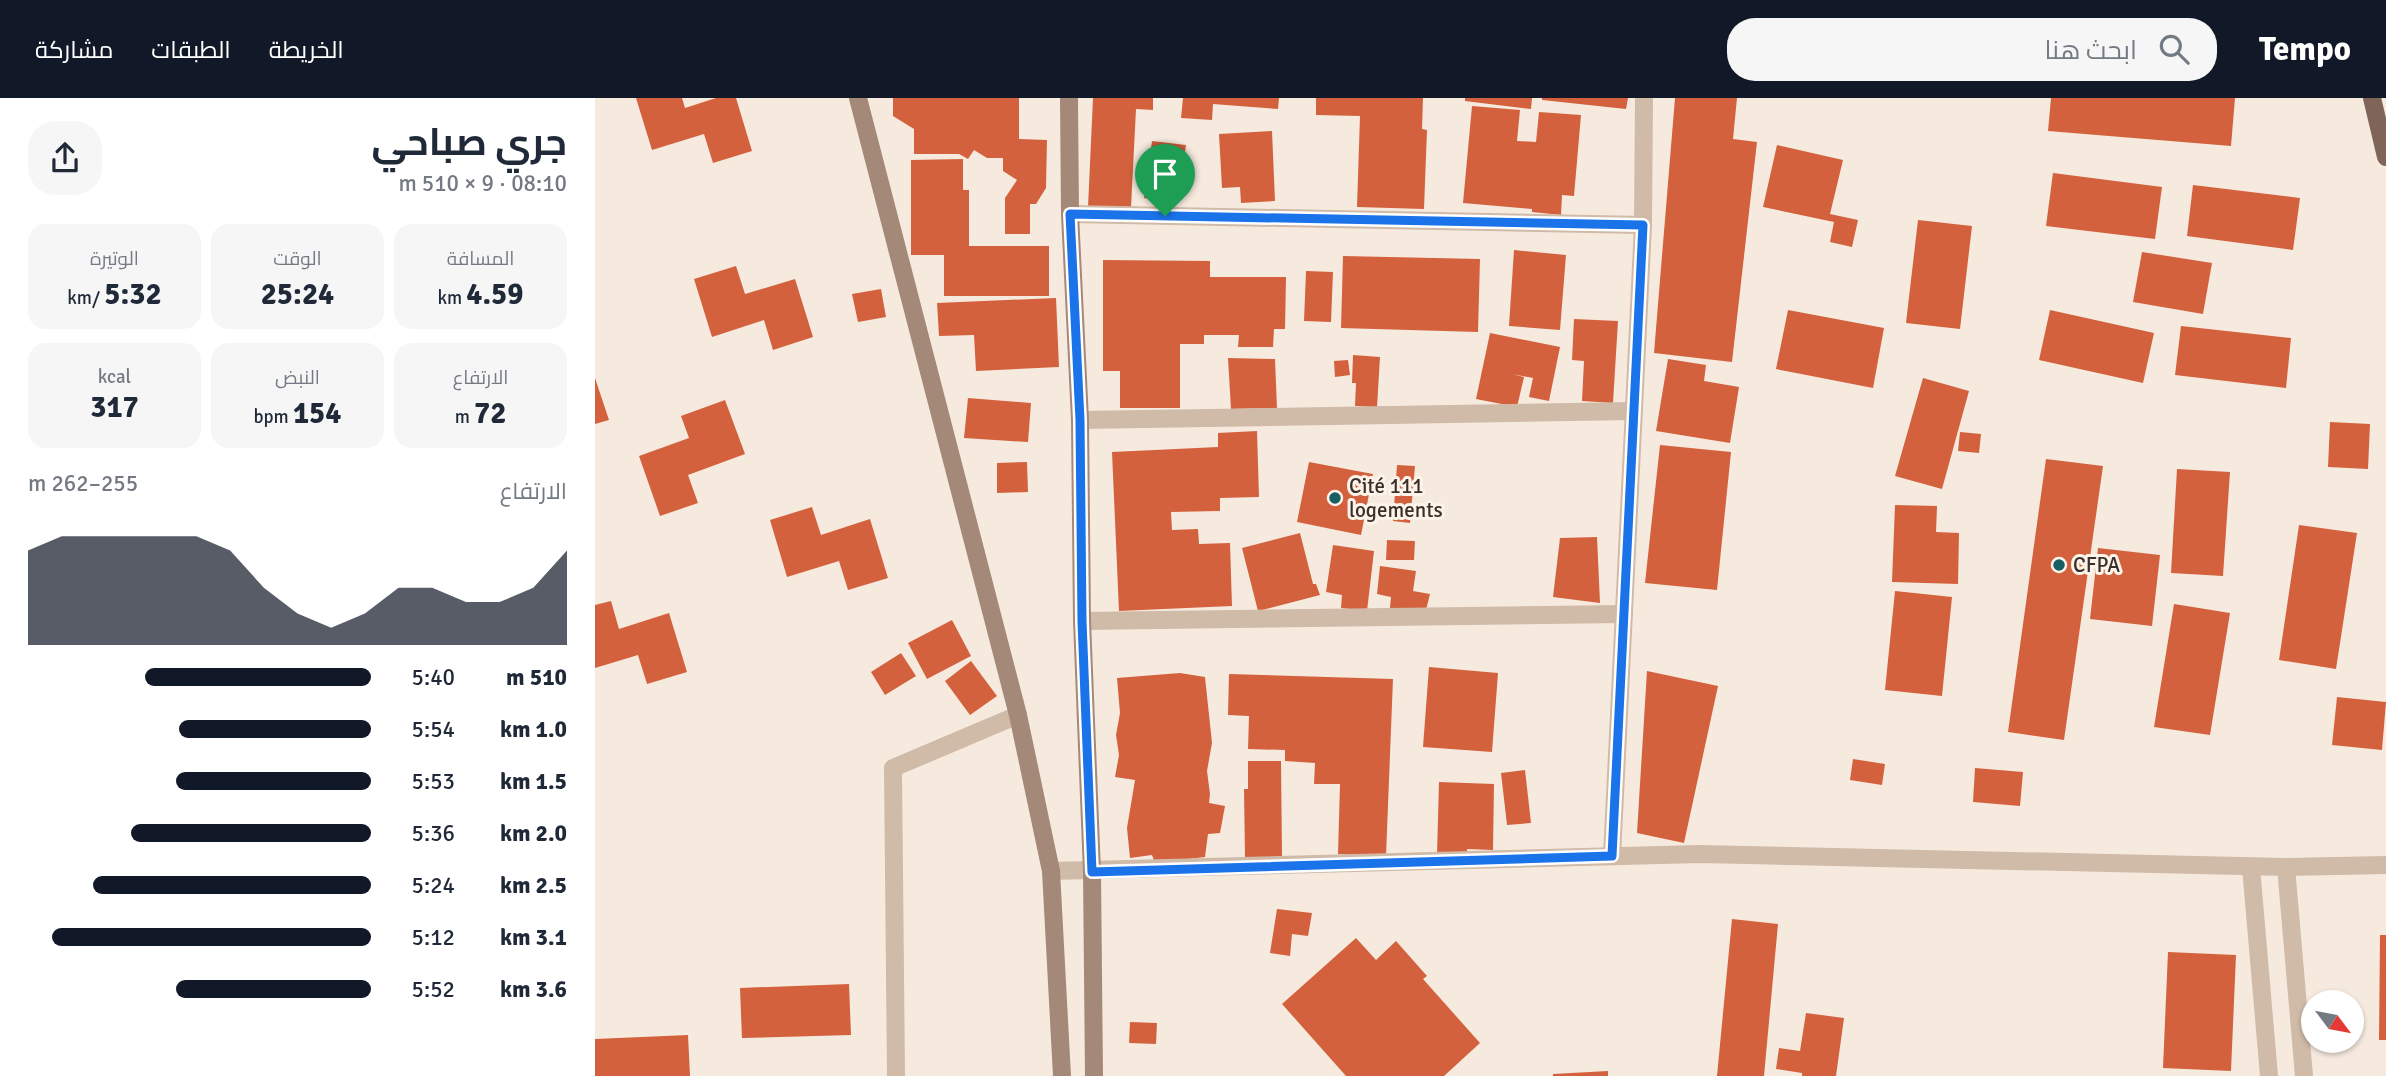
<!DOCTYPE html>
<html lang="ar">
<meta charset="utf-8">
<style>
:root{--surface:#fff;--page:#f6f6f7;--text:#1f2937;--muted:#747a83;--accent:#111827}
body{margin:0;font-family:Signika,Cairo,sans-serif;background:var(--page);color:var(--text);direction:rtl;height:100vh;display:flex;flex-direction:column;font-size:26px;white-space:nowrap}
*{box-sizing:border-box;margin:0}
p{font-size:23px;color:var(--muted)}
.icon{flex:none;width:38px;height:38px;fill:none;stroke:currentColor;stroke-width:2;stroke-linecap:round;stroke-linejoin:round}
.map{position:relative;flex:1;overflow:hidden;direction:ltr}
.panel{display:flex;flex-direction:column;background:var(--surface);width:595px}
.panel>*{flex:none}
.needle{width:46px;rotate:122deg}
.controls{position:absolute;left:1706px;top:892px;display:grid;gap:14px}
.controls a{display:grid;place-items:center;width:63px;height:63px;border-radius:50%;background:var(--surface);box-shadow:0 2px 5px #0004;font-size:35px}
.pin{position:absolute;display:grid;place-items:center;width:60px;height:60px;color:#fff;margin:-72px -30px;border-radius:50% 50% 50% 0;rotate:-45deg;box-shadow:0 0 7px #0007}
.pin .icon{rotate:45deg}
.round{display:grid;place-items:center;flex:none;width:74px;height:74px;border-radius:28px;background:var(--page)}
.summary{display:flex;align-items:center;justify-content:space-between;height:119px;padding:0 28px}
h1{font-size:38px;font-weight:700;line-height:52px}
.figures{display:grid;grid-template-columns:repeat(3,1fr);gap:10px;height:119px;padding:7px 28px}
.figures div{display:grid;align-content:center;border-radius:18px;background:var(--page);text-align:center}
.figures b{font-size:30px;font-weight:700}
.figures small{font-size:19px;font-weight:400}
.figures p{font-size:19px}
.chart{height:196px;padding:14px 28px}
.chart p{display:flex;justify-content:space-between}
.chart svg{width:100%;height:126px;margin-top:7px;fill:var(--accent);opacity:.7}
ul{padding:0 28px;list-style:none;font-size:23px}
li{display:grid;grid-template-columns:112px 84px 1fr;align-items:center;height:52px}
li i{height:18px;border-radius:9px;background:var(--accent)}
header{display:flex;align-items:center;gap:42px;box-sizing:border-box;height:98px;padding:0 35px;background:var(--accent);color:#fff}
header strong{font-size:33px}
nav{display:flex;gap:38px;margin-inline-start:auto;font-size:24px}
.search{width:490px;height:63px;background:var(--page);display:flex;align-items:center;gap:18px;box-sizing:border-box;padding:0 24px;border-radius:28px;color:var(--muted);font-size:26px}
main{display:flex;flex:1;min-height:0}
.map>svg:first-child{display:block}
.building{fill:#d4613d}
.lines{fill:none;stroke-linecap:round;stroke-linejoin:round}
.street{stroke:#d0baa8;stroke-width:18}
.secondary{stroke:#a48878;stroke-width:18}
.primary{stroke:#7f6558;stroke-width:18}
.route-casing{stroke:#fff;stroke-width:14}
.route{stroke:#1a73e8;stroke-width:9}
.poi-dot{fill:#185f63;stroke:#fcf4eb;stroke-width:2.5}
.labels{text-anchor:middle;dominant-baseline:central;stroke-width:6;stroke-linejoin:round;paint-order:stroke}
.poi-label{font-size:21px;fill:#3c2f29;stroke:#fcf4eb;text-anchor:start}
</style>
<header>
<strong>Tempo</strong>
<div class="search"><svg class="icon" aria-label="search" viewBox="0 0 24 24"><circle cx="10" cy="10" r="6"/><path d="M15 15l6 6"/></svg>ابحث هنا</div>
<nav><a>الخريطة</a><a>الطبقات</a><a>مشاركة</a></nav>
</header>
<main>
<div class="map">
<svg width="1791" height="978" viewBox="0 0 1791 978">
<rect width="100%" height="100%" fill="#f6eade"/>
<g class="building">
<polygon points="41,0 87,0 90,10 121,0 141,0 157,53 118,65 109,36 57,52"/>
<polygon points="298,0 424,0 424,41 452,42 451,90 441,106 435,106 435,136 410,136 410,100 422,82 408,73 408,60 392,60 379,52 373,61 364,56 319,56 319,31 298,18"/>
<polygon points="498,0 558,0 558,12 541,11 536,110 493,109"/>
<polygon points="588,0 684,0 683,11 618,6 617,22 586,20"/>
<polygon points="721,0 828,0 827,31 832,32 829,111 762,109 765,18 721,17"/>
<polygon points="870,0 937,0 936,11 870,3"/>
<polygon points="947,0 1033,0 1031,11 947,2"/>
<polygon points="1080,0 1142,0 1138,41 1162,44 1137,264 1059,255"/>
<polygon points="1456,0 1640,0 1636,48 1453,33"/>
<polygon points="877,8 925,12 922,43 941,44 944,14 986,17 979,98 967,97 966,117 937,114 937,111 868,105"/>
<polygon points="677,33 680,103 646,105 645,89 627,90 624,36"/>
<polygon points="557,43 591,47 583,104 549,100"/>
<polygon points="1182,47 1248,62 1235,116 1263,122 1257,149 1235,144 1239,124 1168,109"/>
<polygon points="368,61 368,92 374,92 374,148 454,148 454,198 349,198 349,157 316,157 316,62"/>
<polygon points="1458,75 1567,89 1560,141 1451,128"/>
<polygon points="1598,87 1705,100 1698,152 1592,138"/>
<polygon points="1323,122 1377,128 1365,231 1311,225"/>
<polygon points="919,152 971,157 965,232 914,228"/>
<polygon points="1547,154 1617,165 1608,216 1538,204"/>
<polygon points="748,158 885,161 883,234 746,230"/>
<polygon points="508,162 615,163 615,179 691,179 690,231 679,231 678,249 643,249 644,237 609,237 609,246 585,246 585,310 525,310 525,273 508,273"/>
<polygon points="141,168 150,196 200,181 218,239 178,252 169,222 117,239 99,181"/>
<polygon points="711,173 738,174 736,224 709,223"/>
<polygon points="286,191 291,219 263,224 257,196"/>
<polygon points="461,200 464,269 381,273 379,237 344,238 342,205"/>
<polygon points="1193,212 1289,230 1278,290 1181,271"/>
<polygon points="1455,212 1559,235 1548,285 1444,262"/>
<polygon points="979,221 1023,223 1018,305 987,303 989,263 977,262"/>
<polygon points="1586,228 1696,240 1691,290 1580,277"/>
<polygon points="895,235 965,249 954,303 934,299 938,280 917,276 929,279 922,309 881,301"/>
<polygon points="758,257 785,259 782,309 760,308 761,285 757,285"/>
<polygon points="633,260 680,261 682,310 636,311"/>
<polygon points="1073,261 1111,267 1109,283 1144,289 1135,345 1061,333"/>
<polygon points="753,262 755,277 740,279 739,263"/>
<polygon points="0,280 14,322 0,326"/>
<polygon points="1328,280 1374,293 1347,391 1300,378"/>
<polygon points="373,300 436,305 433,344 369,340"/>
<polygon points="130,302 150,356 93,377 103,405 65,418 44,358 94,340 86,318"/>
<polygon points="1735,324 1775,326 1773,371 1733,369"/>
<polygon points="662,333 664,399 625,400 625,413 576,414 577,432 603,431 604,446 635,445 637,508 524,513 517,354 623,349 623,335"/>
<polygon points="1365,334 1386,336 1384,355 1363,353"/>
<polygon points="1065,347 1136,354 1122,492 1050,485"/>
<polygon points="1451,361 1508,368 1469,642 1413,634"/>
<polygon points="432,364 433,394 402,395 402,365"/>
<polygon points="714,364 778,376 766,437 702,424"/>
<polygon points="802,367 820,368 815,425 798,423"/>
<polygon points="1582,371 1635,374 1628,478 1576,475"/>
<polygon points="1300,407 1342,408 1341,434 1364,435 1363,486 1297,484"/>
<polygon points="217,409 226,437 275,421 293,480 253,492 244,463 192,479 175,422"/>
<polygon points="1704,427 1762,435 1741,571 1684,562"/>
<polygon points="705,435 718,486 721,486 725,497 663,513 647,450"/>
<polygon points="1002,439 1005,505 958,499 965,440"/>
<polygon points="792,442 820,443 819,462 791,462"/>
<polygon points="738,447 779,453 772,513 746,510 747,497 731,494"/>
<polygon points="1503,450 1565,457 1557,528 1495,521"/>
<polygon points="785,468 821,473 818,493 835,496 831,512 795,510 796,499 782,496"/>
<polygon points="1300,493 1357,499 1347,598 1290,592"/>
<polygon points="16,503 24,531 74,515 92,574 52,586 43,557 0,570 0,507"/>
<polygon points="1579,506 1635,515 1615,637 1559,629"/>
<polygon points="357,522 376,558 332,581 313,545"/>
<polygon points="306,555 321,578 290,597 276,574"/>
<polygon points="376,563 402,598 375,617 350,583"/>
<polygon points="834,569 903,575 897,654 828,649"/>
<polygon points="1052,573 1123,588 1089,745 1042,735"/>
<polygon points="585,575 610,579 617,645 612,673 615,696 614,705 630,708 625,735 613,736 610,759 560,765 557,757 535,760 532,730 540,682 520,679 524,657 521,637 525,615 522,580"/>
<polygon points="634,576 798,581 791,758 743,756 745,686 719,686 720,665 690,663 690,652 653,651 654,618 633,617"/>
<polygon points="1742,599 1791,604 1787,652 1737,647"/>
<polygon points="1258,661 1290,666 1287,687 1255,682"/>
<polygon points="653,663 686,663 687,759 650,760 649,691 653,691"/>
<polygon points="1380,670 1428,674 1425,708 1378,704"/>
<polygon points="930,672 936,725 912,727 906,675"/>
<polygon points="844,684 899,686 898,752 872,751 872,758 842,757"/>
<polygon points="682,811 717,815 713,838 697,836 695,858 675,855"/>
<polygon points="1137,821 1183,826 1169,978 1122,978"/>
<polygon points="1785,837 1791,837 1791,942 1784,942"/>
<polygon points="761,840 781,862 801,843 832,878 828,881 885,945 849,978 751,978 687,906"/>
<polygon points="1573,854 1641,857 1636,973 1568,970"/>
<polygon points="254,886 256,937 147,940 145,890"/>
<polygon points="1211,915 1249,920 1241,978 1207,978 1207,975 1181,971 1184,950 1205,953"/>
<polygon points="535,924 562,925 561,946 534,945"/>
<polygon points="93,937 95,978 0,978 0,941"/>
<polygon points="1013,973 1013,978 958,978 958,976"/>
</g>
<g class="lines">
<g class="street">
<polyline points="475,116 1048,127"/>
<polyline points="485,322 1039,313"/>
<polyline points="487,523 1029,516"/>
<polyline points="1017,758 1048,127 1049,0"/>
<polyline points="1656,769 1674,978"/>
<polyline points="1691,769 1709,978"/>
<polyline points="456,773 1105,756 1691,769 1791,767"/>
<polyline points="301,978 298,670 423,617"/>
</g>
<g class="secondary">
<polyline points="263,0 423,617 456,773 467,978"/>
<polyline points="474,0 475,116 485,322 487,523 497,774 499,978"/>
</g>
<polyline class="primary" points="1777,0 1791,59"/>
</g>
<g class="lines">
<defs>
<polygon id="route" points="475,116 1048,127 1017,758 497,774 487,523 485,322"/>
</defs>
<use href="#route" class="route-casing"/>
<use href="#route" class="route"/>
</g>
<g class="poi-dot">
<circle cx="740" cy="400" r="7"/>
<circle cx="1464" cy="467" r="7"/>
</g>
<g class="labels">
<g class="poi-label">
<text x="754" y="388">Cité 111<tspan x="754" dy="24">logements</tspan></text>
<text x="1478" y="467">CFPA</text>
</g>
</g>
</svg>
<div class="controls">
<a><svg class="needle" viewBox="-14 -14 28 28"><path d="M0-13l5 13h-10z" fill="#e53935"/><path d="M0 13l5-13h-10z" fill="#747a83"/></svg></a>
</div>
<div class="pin" style="left:570px;top:118px;background:#1e9e55"><svg class="icon" aria-label="arrive" viewBox="0 0 24 24"><path d="M6 21V4h12l-3 4 3 4H6"/></svg></div>
</div>
<section class="panel">
<div class="summary"><div><h1>جري صباحي</h1><p>08:10 · 9 × 510 m</p></div><a class="round"><svg class="icon" aria-label="share" viewBox="0 0 24 24"><path d="M12 15V3M7 8l5-5 5 5M5 13v7h14v-7"/></svg></a></div>
<div class="figures">
<div><p>المسافة</p><b>4.59<small> km</small></b></div>
<div><p>الوقت</p><b>25:24</b></div>
<div><p>الوتيرة</p><b>5:32<small> /km</small></b></div>
</div>
<div class="figures">
<div><p>الارتفاع</p><b>72<small> m</small></b></div>
<div><p>النبض</p><b>154<small> bpm</small></b></div>
<div><p>kcal</p><b>317</b></div>
</div>
<div class="chart"><p><span>الارتفاع</span>255–262 m</p>
<svg viewBox="0 0 160 44" preserveAspectRatio="none"><path d="M0 44V11L10 6L20 6L30 6L40 6L50 6L60 11L70 24L80 33L90 38L100 33L110 24L120 24L130 29L140 29L150 24L160 11V44z"/></svg>
</div>
<ul>
<li><b>510 m</b>5:40<i style="width:66%"></i></li>
<li><b>1.0 km</b>5:54<i style="width:56%"></i></li>
<li><b>1.5 km</b>5:53<i style="width:57%"></i></li>
<li><b>2.0 km</b>5:36<i style="width:70%"></i></li>
<li><b>2.5 km</b>5:24<i style="width:81%"></i></li>
<li><b>3.1 km</b>5:12<i style="width:93%"></i></li>
<li><b>3.6 km</b>5:52<i style="width:57%"></i></li>
</ul>
</section>
</main>
